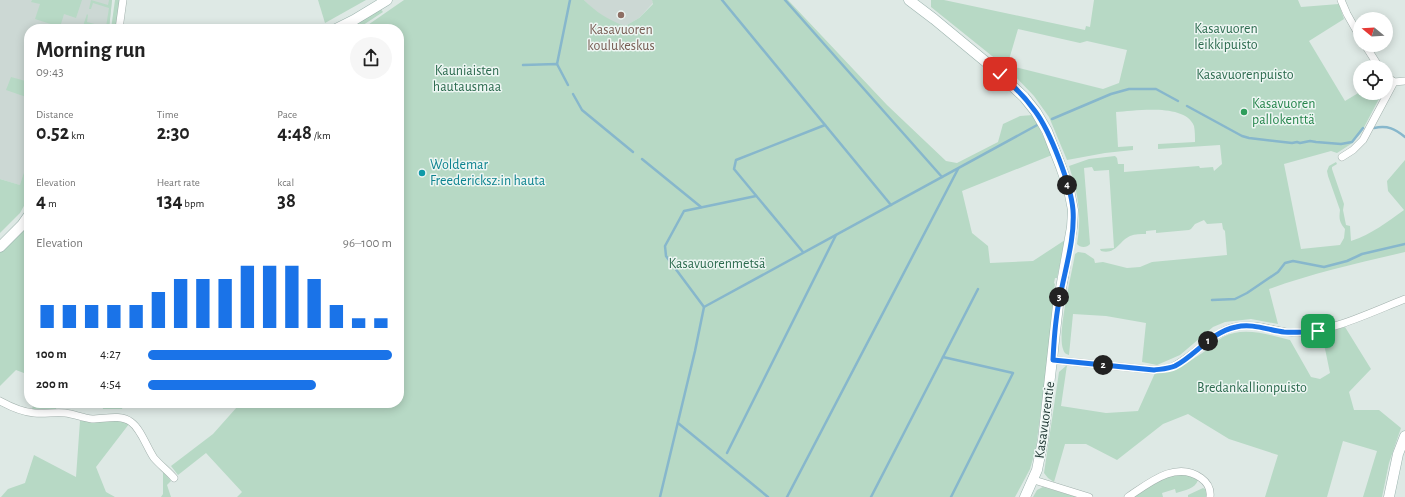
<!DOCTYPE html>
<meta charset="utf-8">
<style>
:root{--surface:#fff;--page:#f6f6f6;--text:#222;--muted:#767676;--accent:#1a73e8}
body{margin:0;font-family:"Alegreya Sans",sans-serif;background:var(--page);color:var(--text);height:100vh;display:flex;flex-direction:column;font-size:15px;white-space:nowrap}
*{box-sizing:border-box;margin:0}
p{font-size:13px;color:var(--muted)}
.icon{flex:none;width:22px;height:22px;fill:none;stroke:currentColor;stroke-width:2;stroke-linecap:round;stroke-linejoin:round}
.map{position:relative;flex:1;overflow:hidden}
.side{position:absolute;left:24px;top:24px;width:380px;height:384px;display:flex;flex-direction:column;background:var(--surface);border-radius:16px;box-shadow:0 2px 10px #0003}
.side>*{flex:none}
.needle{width:26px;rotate:288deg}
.controls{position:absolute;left:1353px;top:12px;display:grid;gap:8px}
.controls a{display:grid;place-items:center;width:40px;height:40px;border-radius:50%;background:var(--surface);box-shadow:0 2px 10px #0003;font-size:20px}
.pin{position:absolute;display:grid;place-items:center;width:34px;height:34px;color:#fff;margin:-17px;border-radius:8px;box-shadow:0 2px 6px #0006}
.km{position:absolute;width:20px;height:20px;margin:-10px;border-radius:50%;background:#222;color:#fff;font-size:11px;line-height:20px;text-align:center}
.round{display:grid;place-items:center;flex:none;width:42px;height:42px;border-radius:21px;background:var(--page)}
.overview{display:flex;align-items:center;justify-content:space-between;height:68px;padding:0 12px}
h1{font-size:22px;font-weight:700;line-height:30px}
.figures{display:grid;grid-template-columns:repeat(3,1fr);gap:6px;height:68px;padding:4px 12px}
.figures div{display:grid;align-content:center}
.figures b{font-size:20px;font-weight:700}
.figures small{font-size:11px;font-weight:400}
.figures p{font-size:11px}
.chart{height:112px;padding:8px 12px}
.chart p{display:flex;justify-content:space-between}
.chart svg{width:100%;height:72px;margin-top:4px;stroke:var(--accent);stroke-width:6}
ul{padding:0 12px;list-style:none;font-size:13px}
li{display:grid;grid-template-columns:64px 48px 1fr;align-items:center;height:30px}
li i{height:10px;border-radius:5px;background:var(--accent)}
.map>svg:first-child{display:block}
.built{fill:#ccd8d4}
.green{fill:#b7d9c5}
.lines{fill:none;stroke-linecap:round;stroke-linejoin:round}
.stream{stroke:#87b7cc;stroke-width:2.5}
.street-casing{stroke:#a1b0ac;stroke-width:8}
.secondary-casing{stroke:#9db4af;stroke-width:11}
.street{stroke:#fff;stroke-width:7}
.secondary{stroke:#fff;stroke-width:10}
.route-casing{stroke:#fff;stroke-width:8}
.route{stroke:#1a73e8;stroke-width:5}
.education-dot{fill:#8d6e63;stroke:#edf6f3;stroke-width:1.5}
.leisure-dot{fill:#2e9e5b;stroke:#edf6f3;stroke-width:1.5}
.culture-dot{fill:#0f9aa8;stroke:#edf6f3;stroke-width:1.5}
.labels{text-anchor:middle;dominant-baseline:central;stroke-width:3;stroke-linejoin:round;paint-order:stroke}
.park-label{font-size:14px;fill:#2d6b4f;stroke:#edf6f3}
.education-label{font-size:14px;fill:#785e54;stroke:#edf6f3}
.leisure-label{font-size:14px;fill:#27864d;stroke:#edf6f3;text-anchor:start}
.culture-label{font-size:14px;fill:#0d838f;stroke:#edf6f3;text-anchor:start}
.street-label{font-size:14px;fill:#203734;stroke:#edf6f3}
</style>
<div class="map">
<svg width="1405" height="497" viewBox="0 0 1405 497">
<rect width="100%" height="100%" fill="#dee9e5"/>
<g class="built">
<polygon points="0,0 112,0 109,29 29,29 29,188 0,179"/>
<polygon points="584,0 652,0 653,3 639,18 625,26 612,22 595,11"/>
</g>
<g class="green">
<polygon points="32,0 82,0 76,18 64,14 60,27 35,19 40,4 31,2"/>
<polygon points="91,0 108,5 109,0 112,0 109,29 100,29 86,25 85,29 82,29 87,14 88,15 87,22 106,27 109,8 93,3 91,9 89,9"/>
<polygon points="115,0 121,0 117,29 111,29"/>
<polygon points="318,0 366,0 325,23"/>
<path d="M404,0h180c12,12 24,20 41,26l14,-8 14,-14 -1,-4h136l99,105 59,56 11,2 41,-21 5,-18 17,-8 13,-1 19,40 -90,36 10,42 16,13 2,17 43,-2 32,-21 -8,38h-2l-1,5 1,1 -2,12 2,4 -19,148 -6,21 -15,28h-778l5,-5 -36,-39 -28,22 -7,-9 42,-32 24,-27 1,-4h161v-374h-37z"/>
<path d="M931,0h13l141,30 1,-4 4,1 4,-27h204l3,7 38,-3 5,15 -35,22 36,60 15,-9v1h22l-21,40 -10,11 -14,9 -6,-2 -47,13 17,85 39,-4 4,-7 1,-9c-6,-7 -6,-11 -5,-19l-12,-34 -1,-5 2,-5 7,-4 1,2 -5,3v2l12,35 -1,6 3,15 4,1 1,15c21,-7 36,-19 53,-31l-16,-19 -1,-10 18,-21v92c-46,11 -92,21 -136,37l9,35 -27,-5 -26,3 -12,5 -33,28 -23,10 -15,-3 4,-39 -40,-7 -33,-2 -4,41c-3,-1 -5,-2 -6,-6 -6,-16 9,-76 12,-95l3,-2 7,1 9,6 1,4 8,-1 24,6 13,-1 12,-5 75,-7 -2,-24 -2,-2 -1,-6 -15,1 -3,-4 -9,4 -4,5 -2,1 -33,3v-3l-10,1v3c-5,0 -11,0 -16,2 -11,5 -14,19 -29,15l-1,-2 14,-1 -5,-78 -15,1 -2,-4 -8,1 6,76c-3,4 -10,4 -13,0 5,-30 1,-50 -8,-78l20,-7 26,-3 2,2 1,6h6v8l75,-6 1,2 13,-1 1,4 8,-7 -2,-19 -62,4v-5l37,-2c0,-5 0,-11 -1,-16 -9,-23 -59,-15 -78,-14l2,35 15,-1v4l-28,3 -38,7 -18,-43 -15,-21 -23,-24 3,-5 5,1 84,21 16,-6 8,-33 -40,-9 -7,2 -62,-14 -10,34 -2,2 -4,-1 -71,-57z"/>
<polygon points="380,8 383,12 357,29 344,29"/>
<polygon points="11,77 29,82 29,98 6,90"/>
<polygon points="29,157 29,197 20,213 0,233 0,179 20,185"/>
<polygon points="29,222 29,375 16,370 0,386 0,251"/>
<path d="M1345,327l26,42 -22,23 5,18h25l22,18 -12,35 -7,34h-19l14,-46 -34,-10 -16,56h-62l13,-42 -49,-16 -41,-25 -25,10 -46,36 -31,-16h-21l-11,38 -6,-4 -4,-5 15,-101 8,-7 -6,41 45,7 32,-2 17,-38c20,-1 37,-13 53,-24 5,-4 10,-9 15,-12 21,-11 46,-2 67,3l21,37 9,2 10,-6 -8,-39z"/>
<polygon points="34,403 58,403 56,409 32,409"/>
<polygon points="102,403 124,403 122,409 103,409"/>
<polygon points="119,420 129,424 96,467 106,492 115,497 1,497 8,489 25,483 34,455 76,477 80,421"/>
<polygon points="163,472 171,481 167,485 171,497 161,497 163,494"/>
<path d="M1173,474l15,1 10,5c-3,9 -13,10 -22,13l-1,-4 -13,4 1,4h-30l19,-14z"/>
<polygon points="1043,487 1077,497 1033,497 1037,490"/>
<polygon points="1203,488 1207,490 1207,497 1188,497 1188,495"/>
</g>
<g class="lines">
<g class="stream">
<polyline points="722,0 891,205"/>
<polyline points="785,0 942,177"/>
<polyline points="557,64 570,0"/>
<polyline points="523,65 557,64 568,85"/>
<polyline points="573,94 582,110 633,152"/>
<polyline points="1187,106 1242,136 1249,138 1292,143 1297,142 1300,143 1310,141 1316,142 1341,144 1352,142 1363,128"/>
<polyline points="1052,119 1111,94 1129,89 1156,89 1178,101"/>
<path d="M1374,128c14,-3 21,1 31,9"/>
<polyline points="642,159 701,207"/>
<polyline points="803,252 734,169 736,160 825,125"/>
<polyline points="1212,300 1235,299 1247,293 1278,272 1285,263 1293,261 1324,267 1347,261 1362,254 1405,244"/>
<polyline points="704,307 666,256 665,246 684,211 756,196"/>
<polyline points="943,357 1013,373 951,497"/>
<polyline points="678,423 768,497"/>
<polyline points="727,453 836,235"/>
<polyline points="660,497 695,351 704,307 1039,124"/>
<polyline points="787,497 958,169"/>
<polyline points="871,497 978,289"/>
</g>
<defs>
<g id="street">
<polyline points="1341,0 1347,14 1360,37"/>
<polyline points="119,29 123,0"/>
<polyline points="1365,45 1379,67"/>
<polyline points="1386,76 1394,82 1405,81"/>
<polyline points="1342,157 1353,150 1363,140 1394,82"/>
<path d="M1053,360l101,10c7,-1 14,-1 20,-4 22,-11 37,-33 61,-39 20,-5 43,6 63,6 33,-1 76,-22 107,-34"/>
<path d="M0,401c11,6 22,11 34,12 11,1 21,-1 31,0 9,1 18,5 27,6 13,0 28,-5 39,3 10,7 16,26 23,36 6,7 14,13 20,20"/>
<polyline points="1034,480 1089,497"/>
<path d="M1128,497c21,-14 48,-37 73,-19 7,5 10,11 9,19"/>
</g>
<g id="secondary">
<polyline points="909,0 934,19 992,67 1024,97 1036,112 1047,131 1061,167 1069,190 1073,210 1072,227 1058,305 1043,440 1037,470 1025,497"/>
<polyline points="336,29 354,20 387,0"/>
<polyline points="0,247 22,225 29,215"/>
<polyline points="1389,497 1398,454 1405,436"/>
</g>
</defs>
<use href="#street" class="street-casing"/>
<use href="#secondary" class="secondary-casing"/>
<use href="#street" class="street"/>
<use href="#secondary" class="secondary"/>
</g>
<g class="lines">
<defs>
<path id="route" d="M1000,74c13,11 25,23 35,37 15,20 36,74 38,99 2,29 -8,59 -13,87 -5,21 -6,42 -7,63l101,10c7,-1 14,-1 21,-4 21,-11 36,-34 61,-39 16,-4 32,3 48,5 11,1 22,0 34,-1"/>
</defs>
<use href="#route" class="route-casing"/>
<use href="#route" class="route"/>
</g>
<circle class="education-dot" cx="621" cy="15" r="4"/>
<circle class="leisure-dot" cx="1244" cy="112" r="4"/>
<circle class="culture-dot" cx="422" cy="173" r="4"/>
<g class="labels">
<g class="park-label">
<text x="1226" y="29">Kasavuoren<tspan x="1226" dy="16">leikkipuisto</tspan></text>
<text x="467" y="71">Kauniaisten<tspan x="467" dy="16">hautausmaa</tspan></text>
<text x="1245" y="75">Kasavuorenpuisto</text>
<text x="717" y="264">Kasavuorenmetsä</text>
<text x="1252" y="388">Bredankallionpuisto</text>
</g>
<g class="education-label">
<text x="621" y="30">Kasavuoren<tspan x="621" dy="16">koulukeskus</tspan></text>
</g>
<g class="leisure-label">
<text x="1252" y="104">Kasavuoren<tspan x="1252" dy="16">pallokenttä</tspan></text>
</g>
<g class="culture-label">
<text x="430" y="165">Woldemar<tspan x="430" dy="16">Freedericksz:in hauta</tspan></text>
</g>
<g class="street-label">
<text transform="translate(1045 420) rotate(-82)">Kasavuorentie</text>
</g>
</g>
</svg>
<div class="controls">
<a><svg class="needle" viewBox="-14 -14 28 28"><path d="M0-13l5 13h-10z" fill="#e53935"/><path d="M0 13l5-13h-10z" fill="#767676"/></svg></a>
<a><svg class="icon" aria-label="locate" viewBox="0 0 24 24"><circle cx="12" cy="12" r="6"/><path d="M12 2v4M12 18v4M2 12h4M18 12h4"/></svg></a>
</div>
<div class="pin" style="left:1318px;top:331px;background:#1e9e55"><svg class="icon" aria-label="arrive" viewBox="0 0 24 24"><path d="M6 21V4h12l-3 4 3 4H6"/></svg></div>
<div class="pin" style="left:1000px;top:74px;background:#d93025"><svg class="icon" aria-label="check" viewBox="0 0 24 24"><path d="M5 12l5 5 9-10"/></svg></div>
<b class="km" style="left:1208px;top:341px">1</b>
<b class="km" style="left:1103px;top:365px">2</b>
<b class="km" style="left:1059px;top:297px">3</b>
<b class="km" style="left:1067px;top:185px">4</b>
<section class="side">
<div class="overview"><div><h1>Morning run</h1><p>09:43</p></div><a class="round"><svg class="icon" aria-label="share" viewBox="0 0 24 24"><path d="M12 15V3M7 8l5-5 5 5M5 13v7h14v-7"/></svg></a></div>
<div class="figures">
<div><p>Distance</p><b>0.52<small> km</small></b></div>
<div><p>Time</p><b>2:30</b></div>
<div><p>Pace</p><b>4:48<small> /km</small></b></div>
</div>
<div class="figures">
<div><p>Elevation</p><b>4<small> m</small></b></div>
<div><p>Heart rate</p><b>134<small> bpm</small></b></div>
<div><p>kcal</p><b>38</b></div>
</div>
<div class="chart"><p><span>Elevation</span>96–100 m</p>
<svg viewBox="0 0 160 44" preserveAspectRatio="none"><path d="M5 44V30M15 44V30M25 44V30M35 44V30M45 44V30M55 44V22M65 44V14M75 44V14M85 44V14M95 44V6M105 44V6M115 44V6M125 44V14M135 44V30M145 44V38M155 44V38"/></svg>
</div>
<ul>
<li><b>100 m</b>4:27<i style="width:100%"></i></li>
<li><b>200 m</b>4:54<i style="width:69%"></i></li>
</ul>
</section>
</div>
